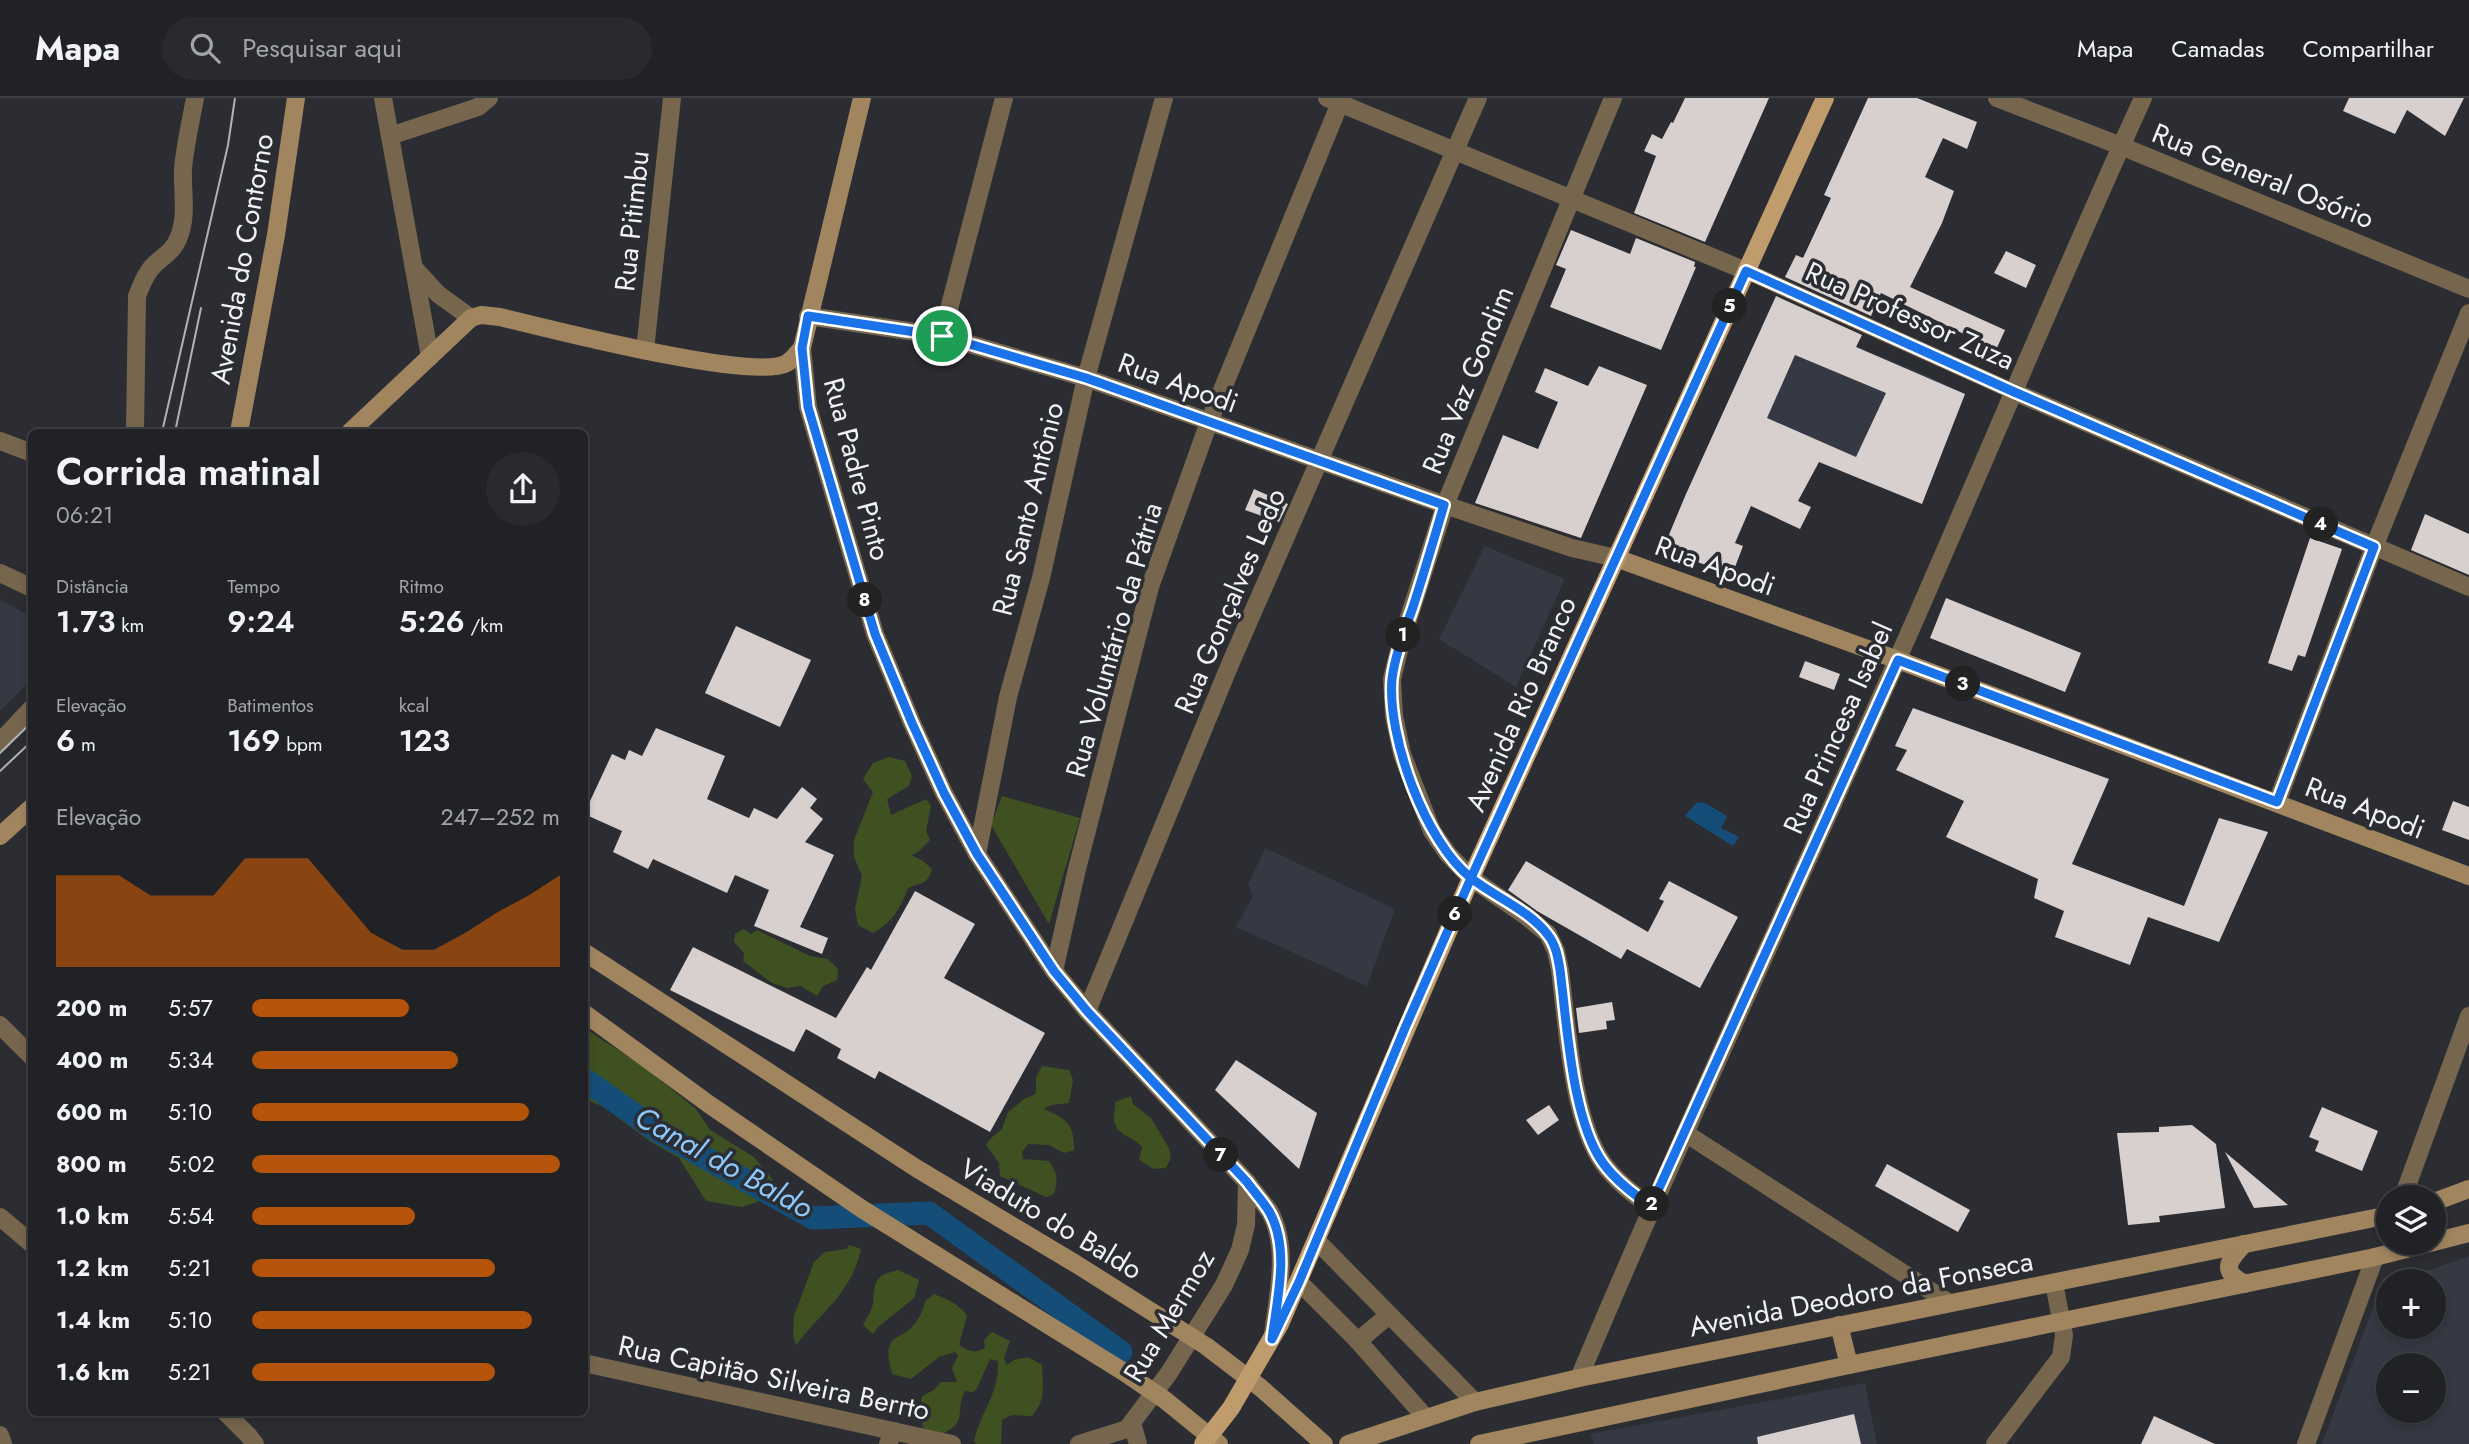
<!DOCTYPE html>
<html lang="pt">
<meta charset="utf-8">
<style>
:root{--surface:#202226;--page:#282a2e;--text:#f1f3f6;--muted:#a2a4a7;--line:#3d3f43;--accent:#b45309}
body{margin:0;font-family:Jost,sans-serif;background:var(--page);color:var(--text);height:100vh;display:flex;flex-direction:column;font-size:26px;white-space:nowrap}
*{box-sizing:border-box;margin:0}
p{font-size:23px;color:var(--muted)}
.icon{flex:none;width:38px;height:38px;fill:none;stroke:currentColor;stroke-width:2;stroke-linecap:round;stroke-linejoin:round}
.map{position:relative;flex:1;overflow:hidden}
.drawer{position:absolute;left:28px;top:331px;width:560px;height:987px;display:flex;flex-direction:column;background:var(--surface);border-radius:10px;box-shadow:0 4px 10px #0003,0 0 0 2px var(--line)}
.drawer>*{flex:none}
.buttons{position:absolute;left:2376px;top:1087px;display:grid;gap:14px}
.buttons a{display:grid;place-items:center;width:70px;height:70px;border-radius:50%;background:var(--surface);box-shadow:0 4px 10px #0003,0 0 0 2px var(--line);font-size:35px}
.pin{position:absolute;display:grid;place-items:center;width:60px;height:60px;color:#fff;margin:-30px;border:4px solid #fff;border-radius:50%;box-shadow:0 2px 7px #0007}
.km{position:absolute;width:35px;height:35px;margin:-18px;border-radius:50%;background:#222;color:#fff;font-size:19px;line-height:35px;text-align:center}
.round{display:grid;place-items:center;flex:none;width:74px;height:74px;border-radius:37px;background:var(--page)}
.overview{display:flex;align-items:center;justify-content:space-between;height:119px;padding:0 28px}
h1{font-size:38px;font-weight:600;line-height:52px}
.figures{display:grid;grid-template-columns:repeat(3,1fr);gap:10px;height:119px;padding:7px 28px}
.figures div{display:grid;align-content:center}
.figures b{font-size:30px;font-weight:600}
.figures small{font-size:19px;font-weight:400}
.figures p{font-size:19px}
.chart{height:196px;padding:14px 28px}
.chart p{display:flex;justify-content:space-between}
.chart svg{width:100%;height:126px;margin-top:7px;fill:var(--accent);opacity:.7}
ul{padding:0 28px;list-style:none;font-size:23px}
li{display:grid;grid-template-columns:112px 84px 1fr;align-items:center;height:52px}
li i{height:18px;border-radius:9px;background:var(--accent)}
header{display:flex;align-items:center;gap:42px;box-sizing:border-box;height:98px;padding:0 35px;background:var(--surface);border-bottom:2px solid var(--line)}
header strong{font-size:33px}
nav{display:flex;gap:38px;margin-inline-start:auto;font-size:24px}
.search{width:490px;height:63px;background:var(--page);display:flex;align-items:center;gap:18px;box-sizing:border-box;padding:0 24px;border-radius:38px;color:var(--muted);font-size:26px}
.map>svg:first-child{display:block}
.built{fill:#343943;fill-rule:evenodd}
.green{fill:#3f5120}
.water{fill:#144e78}
.lines{fill:none;stroke-linecap:round;stroke-linejoin:round}
.canal{stroke:#144e78;stroke-width:23}
.building{fill:#d8cfcf;fill-rule:evenodd}
.pedestrian{stroke:#77664e;stroke-width:16}
.minor{stroke:#77664e;stroke-width:18}
.tertiary{stroke:#77664e;stroke-width:18}
.secondary{stroke:#a0855f;stroke-width:18}
.primary{stroke:#c09c6c;stroke-width:18}
.tram{stroke:#b0b2b5;stroke-width:2}
.route-casing{stroke:#fff;stroke-width:14}
.route{stroke:#1a73e8;stroke-width:9}
.labels{text-anchor:middle;dominant-baseline:central;stroke-width:7;stroke-linejoin:round;paint-order:stroke}
.street-label{font-size:28px;fill:#f0f2f5;stroke:#2b2d32}
.water-label{font-size:30px;font-style:italic;fill:#8cc8fc;stroke:#2b2d32}
</style>
<header>
<strong>Mapa</strong>
<div class="search"><svg class="icon" aria-label="search" viewBox="0 0 24 24"><circle cx="10" cy="10" r="6"/><path d="M15 15l6 6"/></svg>Pesquisar aqui</div>
<nav><a>Mapa</a><a>Camadas</a><a>Compartilhar</a></nav>
</header>
<div class="map">
<svg width="2469" height="1346" viewBox="0 0 2469 1346">
<rect width="100%" height="100%" fill="#2b2d32"/>
<g class="built">
<polygon points="1769,212 1928,278 1965,296 1922,406 1816,363 1711,342"/>
<polygon points="1485,448 1565,481 1516,589 1439,541"/>
<polygon points="0,501 31,519 32,581 0,613"/>
<polygon points="1265,750 1395,811 1367,888 1236,829 1253,798 1248,787"/>
<path d="M2469,1158v188h-147l62,-166 49,-9zM2434,1183v45h-45v-45zM2434,1267v45h-45v-45z"/>
<polygon points="1865,1285 1877,1346 1594,1346 1590,1336"/>
</g>
<g class="green">
<path d="M889,659l16,4 7,15 -3,10 -22,13 4,16 35,-16 5,7 -5,25 4,9 -12,12 -7,3 12,6 9,8c-5,17 -11,13 -24,19 -6,18 -17,36 -35,45l-15,-8 -3,-16 7,-33 -8,-19v-17l19,-48 -10,-13 10,-16z"/>
<polygon points="1002,698 1080,720 1049,826 991,727"/>
<polygon points="743,831 751,836 757,832 810,858 828,861 838,871 837,882 823,888 817,898 801,888 788,890 772,885 743,863 744,855 734,844 735,836"/>
<polygon points="584,930 643,968 696,1011 710,1032 754,1059 773,1082 757,1104 742,1109 706,1103 679,1060 651,1044 604,1009 585,1001"/>
<path d="M1042,968l27,4 4,10 -4,23 -18,2 -7,4c21,9 31,15 30,41l-10,3 -15,-8 -21,-1 -6,8 1,7 26,2c9,12 9,19 5,33l-8,3 -46,-21 -1,-13 -13,-18 4,-6 12,-10 6,-17 16,-13 12,-5v-17z"/>
<path d="M1131,998l2,8 18,14 18,30 2,10 -5,10 -12,1 -15,-9 3,-13c-8,-11 -26,-10 -28,-28 -1,-5 2,-11 1,-17z"/>
<path d="M849,1147l12,4c-10,45 -39,62 -65,96l-3,-10 1,-19 20,-54 11,-10 21,-3z"/>
<path d="M898,1172l21,10 -5,18 -36,29 -5,7 -10,-9c4,-7 9,-15 10,-22 2,-23 1,-27 25,-33z"/>
<path d="M934,1196c12,5 26,10 33,22l-8,29c10,6 16,9 26,3l-1,-8 8,-8 18,9 -6,17 3,7 7,-5 14,-3 14,8c1,20 4,36 -10,51l-20,-1 -10,5 -1,24h-25l-2,-3c7,-31 25,-45 24,-80l-8,-2 -13,29 -4,4 -8,-1c-11,20 5,32 -26,44l-16,-7 -3,-21 2,-11 12,-6 7,-8h16l-5,-14 6,-12 -3,-4 -16,5 -28,22 -19,-5c-2,-9 -6,-20 -2,-29 2,-6 7,-8 13,-11 11,-6 20,-20 22,-33z"/>
</g>
<polygon class="water" points="1697,704 1705,705 1727,718 1721,730 1739,739 1733,748 1685,718"/>
<g class="lines">
<polyline class="canal" points="584,981 659,1034 813,1120 929,1115 1121,1254"/>
</g>
<g class="building">
<polygon points="1685,0 1769,0 1705,144 1634,115 1656,58 1644,53 1652,36 1662,41 1671,24 1673,25"/>
<polygon points="1868,0 1917,0 1977,24 1967,51 1943,40 1925,79 1954,93 1942,125 1910,189 2005,232 1996,252 1881,195 1871,218 1785,179 1796,157 1803,160 1831,100 1824,97"/>
<polygon points="2349,0 2464,0 2445,38 2407,12 2395,36 2343,13"/>
<polygon points="1571,132 1630,156 1636,140 1695,164 1694,169 1696,169 1661,252 1550,209 1566,171 1556,167"/>
<polygon points="2006,153 2036,167 2026,190 1994,175"/>
<path d="M1776,198l86,39 -6,12 109,47 -43,110 -103,-42 -21,39 13,6 -11,22 -49,-23 -16,37 8,3 -11,29 -69,-26 23,-55zM1795,257l91,38 -30,64 -89,-39z"/>
<polygon points="1599,268 1647,287 1581,440 1475,405 1503,337 1538,351 1558,304 1535,294 1545,270 1588,288"/>
<polygon points="1254,391 1288,406 1279,424 1245,412"/>
<polygon points="2425,416 2469,436 2469,477 2411,452"/>
<polygon points="2310,440 2342,451 2305,559 2298,557 2292,573 2268,565"/>
<polygon points="1946,500 2081,555 2065,594 1930,540"/>
<polygon points="736,528 811,562 780,629 705,595"/>
<polygon points="1805,563 1840,576 1834,592 1799,579"/>
<polygon points="1913,610 2109,681 2072,766 2184,808 2219,720 2268,734 2219,844 2148,819 2130,867 2055,839 2064,813 2034,800 2038,781 1946,739 1964,703 1896,672 1907,652 1895,648"/>
<polygon points="656,630 725,658 707,701 749,720 754,710 777,721 802,689 817,701 810,710 823,721 805,744 834,757 800,829 828,840 822,856 754,828 769,792 735,777 727,795 653,761 648,771 613,754 622,733 584,716 612,656 625,662 629,652 642,658"/>
<polygon points="2453,703 2469,709 2469,742 2442,732"/>
<polygon points="1526,763 1648,834 1664,803 1659,801 1669,783 1738,819 1700,890 1627,851 1621,861 1537,813 1508,792"/>
<polygon points="915,793 975,826 944,880 1045,935 990,1034 879,973 875,981 837,960 841,951 806,931 794,954 670,892 693,849 836,920 867,869 871,872"/>
<polygon points="1612,904 1615,922 1606,923 1607,931 1579,935 1576,910"/>
<polygon points="1236,962 1317,1015 1299,1071 1215,992"/>
<polygon points="1549,1007 1559,1022 1538,1037 1526,1022"/>
<polygon points="2322,1009 2378,1033 2362,1073 2315,1053 2319,1043 2309,1039"/>
<polygon points="2192,1027 2216,1046 2225,1110 2159,1118 2160,1124 2128,1127 2117,1035 2159,1034 2159,1029"/>
<polygon points="2225,1054 2288,1107 2254,1110"/>
<polygon points="1887,1066 1970,1112 1958,1134 1875,1088"/>
<polygon points="1854,1316 1861,1346 1758,1346 1757,1339"/>
<polygon points="2154,1318 2215,1346 2141,1346"/>
</g>
<g class="lines">
<polyline class="pedestrian" points="1746,173 2012,293"/>
<g class="minor">
<polyline points="383,0 430,259"/>
<polyline points="1327,0 1746,173"/>
<path d="M1613,0l-168,407 -44,137 -9,37 2,37 8,38 30,77 16,23 23,24 55,38 22,18 8,17 4,19c7,54 12,149 43,193 13,18 30,31 48,44"/>
<polyline points="1997,0 2121,48 2469,191"/>
<polyline points="390,38 478,9 489,0"/>
<polyline points="416,172 438,196 471,220"/>
<polyline points="942,238 1004,0"/>
<polyline points="645,252 672,0"/>
<polyline points="2012,293 2469,489"/>
<path d="M135,334l2,-136c5,-12 9,-24 19,-33 9,-8 17,-12 22,-24 10,-22 4,-47 5,-70 2,-24 8,-48 12,-71"/>
<polyline points="0,343 32,355"/>
<polyline points="0,475 32,490"/>
<polyline points="0,644 32,610"/>
<polyline points="977,756 1008,599 1041,480 1086,280 1164,0"/>
<polyline points="1054,873 1077,771 1150,489 1209,324 1342,0"/>
<polyline points="1685,1035 1948,1204"/>
<polyline points="2403,1099 2469,918"/>
<polyline points="0,1119 32,1146"/>
<polyline points="1316,1142 1475,1304"/>
<polyline points="1299,1184 1358,1243 1426,1320"/>
<polyline points="1358,1243 1389,1217"/>
<polyline points="225,1314 248,1337 255,1346"/>
<polyline points="0,1337 3,1346"/>
<polyline points="888,1346 894,1333"/>
<polyline points="1995,1346 2061,1259 2064,1237 2054,1185"/>
</g>
<g class="tertiary">
<polyline points="808,218 942,238 1086,280 1445,407 1572,450 1616,460"/>
<path d="M802,250l6,59 67,227 37,89 32,70 33,61 77,117 33,40 160,171c7,10 16,20 23,30 20,37 7,85 3,123"/>
<polyline points="2277,704 2374,449 2469,215"/>
<polyline points="1087,913 1231,564 1478,0"/>
<polyline points="0,927 32,959"/>
<polyline points="584,1265 952,1346"/>
<path d="M1579,1280c101,-240 211,-476 316,-713 84,-189 162,-379 248,-567"/>
<polyline points="1132,1325 1138,1346"/>
<polyline points="1079,1346 1127,1331 1169,1275 1224,1187 1240,1152 1246,1127 1247,1084"/>
<polyline points="2306,1346 2375,1159"/>
</g>
<g class="secondary">
<polyline points="239,334 276,137 296,0"/>
<path d="M350,334l121,-114 10,-3 19,2c46,11 254,65 287,46 5,-3 11,-11 15,-15l60,-250"/>
<polyline points="1616,460 1898,562 2469,778"/>
<polyline points="0,738 32,709"/>
<polyline points="584,854 916,1070 1076,1166 1206,1248 1261,1290 1324,1346"/>
<polyline points="584,915 710,1007 862,1111 1124,1274 1165,1302 1219,1346"/>
<polyline points="2434,1104 2469,1091"/>
<path d="M2244,1146c-16,17 -24,27 1,40"/>
<polyline points="1839,1227 1849,1267"/>
<polyline points="1348,1346 1475,1304 1579,1280 2389,1117"/>
<polyline points="1479,1346 1849,1267 2375,1159 2469,1135"/>
</g>
<polyline class="primary" points="1203,1346 1231,1310 1280,1226 1471,780 1825,0"/>
<g class="tram">
<polyline points="162,334 228,47 235,0"/>
<polyline points="175,334 201,210"/>
<polyline points="0,655 32,624"/>
<polyline points="0,673 32,643"/>
</g>
</g>
<g class="lines">
<defs>
<path id="route" d="M942,238l144,42 358,127c-10,34 -20,68 -31,102 -8,23 -18,48 -21,72 -5,57 33,163 79,199 24,19 58,32 77,57 8,10 10,23 12,35 7,54 12,150 43,193 13,18 30,31 48,43l247,-546 379,142 97,-255 -362,-156 -266,-120 -275,607 -66,150 -106,254 -27,57c5,-40 18,-89 -2,-126 -6,-11 -16,-21 -23,-31l-160,-171 -33,-40 -77,-117 -33,-61 -32,-70 -37,-89 -67,-227 -6,-59 6,-32 134,20"/>
</defs>
<use href="#route" class="route-casing"/>
<use href="#route" class="route"/>
</g>
<g class="labels">
<g class="street-label">
<text transform="translate(2263 78) rotate(22)">Rua General Osório</text>
<text transform="translate(632 123) rotate(-84)">Rua Pitimbu</text>
<text transform="translate(242 161) rotate(-80)">Avenida do Contorno</text>
<text transform="translate(1910 218) rotate(24)">Rua Professor Zuza</text>
<text transform="translate(1468 282) rotate(-68)">Rua Vaz Gondim</text>
<text transform="translate(1178 285) rotate(20)">Rua Apodi</text>
<text transform="translate(857 371) rotate(75)">Rua Padre Pinto</text>
<text transform="translate(1028 411) rotate(-76)">Rua Santo Antônio</text>
<text transform="translate(1715 468) rotate(20)">Rua Apodi</text>
<text transform="translate(1230 503) rotate(-67)">Rua Gonçalves Ledo</text>
<text transform="translate(1114 542) rotate(-74)">Rua Voluntário da Pátria</text>
<text transform="translate(1521 606) rotate(-66)">Avenida Rio Branco</text>
<text transform="translate(1838 630) rotate(-66)">Rua Princesa Isabel</text>
<text transform="translate(2365 710) rotate(21)">Rua Apodi</text>
<text transform="translate(1051 1121) rotate(31)">Viaduto do Baldo</text>
<text transform="translate(1861 1196) rotate(-11)">Avenida Deodoro da Fonseca</text>
<text transform="translate(1169 1218) rotate(-59)">Rua Mermoz</text>
<text transform="translate(774 1280) rotate(12)">Rua Capitão Silveira Berrto</text>
</g>
<g class="water-label">
<text transform="translate(724 1064) rotate(29)">Canal do Baldo</text>
</g>
</g>
</svg>
<div class="buttons">
<a><svg class="icon" aria-label="layers" viewBox="0 0 24 24"><path d="M12 4l9 5-9 5-9-5zM3 14l9 5 9-5"/></svg></a>
<a>+</a>
<a>−</a>
</div>
<div class="pin" style="left:942px;top:238px;background:#1e9e55"><svg class="icon" aria-label="arrive" viewBox="0 0 24 24"><path d="M6 21V4h12l-3 4 3 4H6"/></svg></div>
<b class="km" style="left:1403px;top:537px">1</b>
<b class="km" style="left:1652px;top:1106px">2</b>
<b class="km" style="left:1963px;top:586px">3</b>
<b class="km" style="left:2321px;top:426px">4</b>
<b class="km" style="left:1730px;top:208px">5</b>
<b class="km" style="left:1455px;top:816px">6</b>
<b class="km" style="left:1221px;top:1057px">7</b>
<b class="km" style="left:865px;top:502px">8</b>
<section class="drawer">
<div class="overview"><div><h1>Corrida matinal</h1><p>06:21</p></div><a class="round"><svg class="icon" aria-label="share" viewBox="0 0 24 24"><path d="M12 15V3M7 8l5-5 5 5M5 13v7h14v-7"/></svg></a></div>
<div class="figures">
<div><p>Distância</p><b>1.73<small> km</small></b></div>
<div><p>Tempo</p><b>9:24</b></div>
<div><p>Ritmo</p><b>5:26<small> /km</small></b></div>
</div>
<div class="figures">
<div><p>Elevação</p><b>6<small> m</small></b></div>
<div><p>Batimentos</p><b>169<small> bpm</small></b></div>
<div><p>kcal</p><b>123</b></div>
</div>
<div class="chart"><p><span>Elevação</span>247–252 m</p>
<svg viewBox="0 0 160 44" preserveAspectRatio="none"><path d="M0 44V12L10 12L20 12L30 19L40 19L50 19L60 6L70 6L80 6L90 19L100 32L110 38L120 38L130 32L140 25L150 19L160 12V44z"/></svg>
</div>
<ul>
<li><b>200 m</b>5:57<i style="width:51%"></i></li>
<li><b>400 m</b>5:34<i style="width:67%"></i></li>
<li><b>600 m</b>5:10<i style="width:90%"></i></li>
<li><b>800 m</b>5:02<i style="width:100%"></i></li>
<li><b>1.0 km</b>5:54<i style="width:53%"></i></li>
<li><b>1.2 km</b>5:21<i style="width:79%"></i></li>
<li><b>1.4 km</b>5:10<i style="width:91%"></i></li>
<li><b>1.6 km</b>5:21<i style="width:79%"></i></li>
</ul>
</section>
</div>
